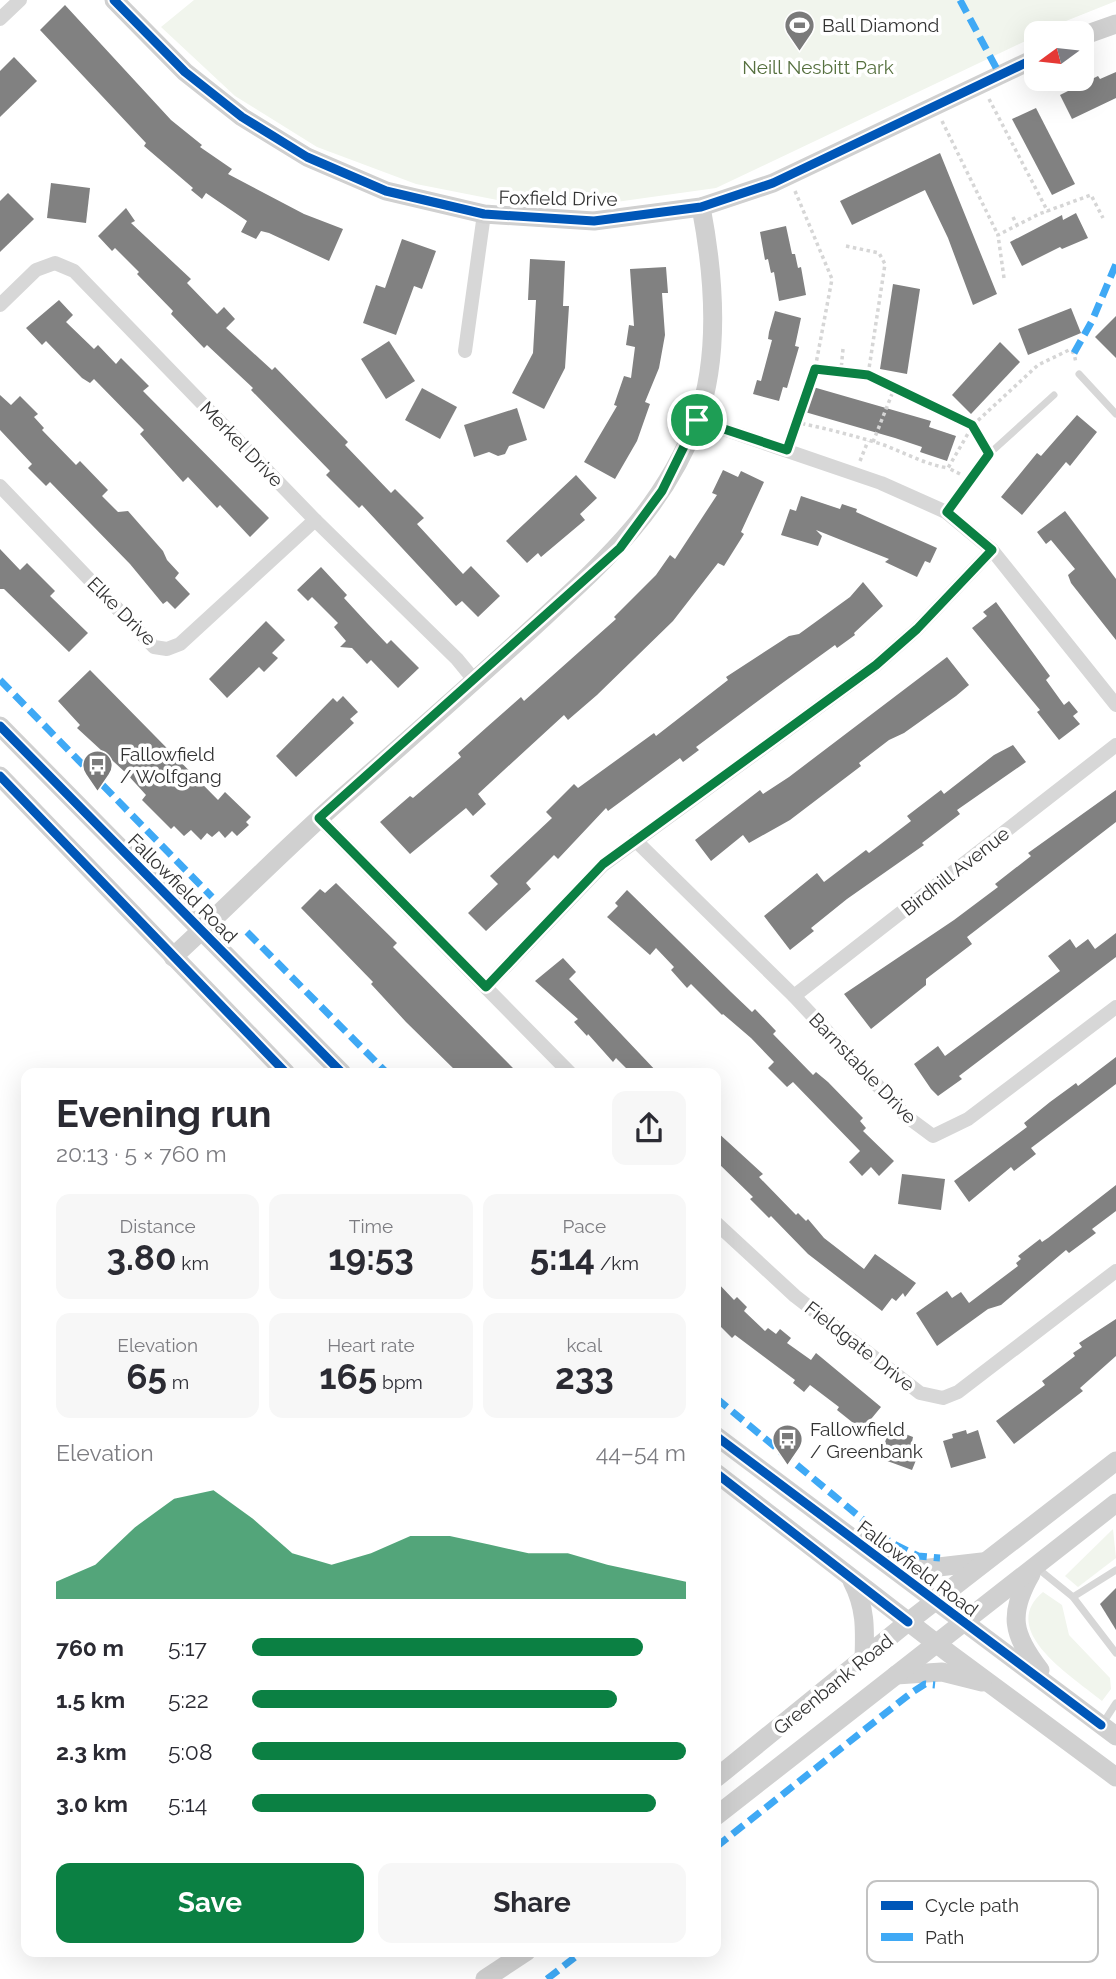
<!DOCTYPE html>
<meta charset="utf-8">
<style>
:root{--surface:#fff;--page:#f7f7f7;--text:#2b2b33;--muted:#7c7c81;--accent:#0b8043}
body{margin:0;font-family:Raleway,sans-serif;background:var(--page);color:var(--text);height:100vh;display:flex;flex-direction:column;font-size:26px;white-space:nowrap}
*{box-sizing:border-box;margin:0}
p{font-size:23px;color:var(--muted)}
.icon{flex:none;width:38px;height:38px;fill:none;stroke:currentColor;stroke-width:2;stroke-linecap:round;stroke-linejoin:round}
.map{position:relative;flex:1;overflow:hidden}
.details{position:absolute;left:21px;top:1068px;width:700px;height:889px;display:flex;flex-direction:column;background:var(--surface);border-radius:14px;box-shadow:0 7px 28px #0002}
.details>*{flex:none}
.needle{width:46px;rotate:255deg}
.tools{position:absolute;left:1024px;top:21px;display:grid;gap:14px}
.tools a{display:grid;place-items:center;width:70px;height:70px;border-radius:14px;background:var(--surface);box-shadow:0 7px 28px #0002;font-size:35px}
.pin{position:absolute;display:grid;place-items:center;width:60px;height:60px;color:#fff;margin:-30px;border:4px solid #fff;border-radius:50%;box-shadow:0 2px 7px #0007}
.round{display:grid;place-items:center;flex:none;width:74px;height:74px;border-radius:14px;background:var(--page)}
.overview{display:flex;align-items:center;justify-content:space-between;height:119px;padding:0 35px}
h1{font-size:38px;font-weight:700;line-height:52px}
.stats{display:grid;grid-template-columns:repeat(3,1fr);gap:10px;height:119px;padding:7px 35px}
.stats div{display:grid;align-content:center;border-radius:14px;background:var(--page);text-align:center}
.stats b{font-size:35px;font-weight:700}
.stats small{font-size:19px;font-weight:400}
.stats p{font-size:19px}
.chart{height:196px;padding:14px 35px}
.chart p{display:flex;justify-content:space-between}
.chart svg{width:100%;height:126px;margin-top:7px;fill:var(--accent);opacity:.7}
.action{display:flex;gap:14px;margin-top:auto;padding:14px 35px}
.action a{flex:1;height:80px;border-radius:14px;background:var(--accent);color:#fff;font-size:28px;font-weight:700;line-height:80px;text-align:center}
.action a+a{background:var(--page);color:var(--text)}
ul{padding:0 35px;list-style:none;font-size:23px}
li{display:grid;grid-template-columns:112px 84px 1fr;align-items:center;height:52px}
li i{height:18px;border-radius:9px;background:var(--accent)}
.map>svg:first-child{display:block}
.green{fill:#f1f5ed}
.building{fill:#818181}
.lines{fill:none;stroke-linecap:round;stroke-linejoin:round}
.path{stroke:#d6d6d6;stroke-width:3.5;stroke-dasharray:3.5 3.5;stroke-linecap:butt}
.lane{stroke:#d7d7d7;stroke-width:7}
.street{stroke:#d7d7d7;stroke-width:14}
.secondary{stroke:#d0d0d0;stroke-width:19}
.quiet{stroke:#3fa9f5;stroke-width:7;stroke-dasharray:14 7;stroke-linecap:butt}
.cycleway-casing{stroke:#fff;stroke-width:13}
.cycleway{stroke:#0057b8;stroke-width:9}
.route-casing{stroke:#fff;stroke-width:14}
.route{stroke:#0b8043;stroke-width:9}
.labels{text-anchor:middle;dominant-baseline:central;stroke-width:7;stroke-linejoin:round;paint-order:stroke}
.poi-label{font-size:19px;fill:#333;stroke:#fff;text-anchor:start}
.park-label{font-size:19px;fill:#56703f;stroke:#fff}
.street-label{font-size:19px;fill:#333;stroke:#fff}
.key{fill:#fff;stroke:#c2c2c2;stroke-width:2}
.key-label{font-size:19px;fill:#333}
</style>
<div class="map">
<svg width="1116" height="1979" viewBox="0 0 1116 1979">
<rect width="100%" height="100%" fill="#fff"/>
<g class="green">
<polygon points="194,0 1116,0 1116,1 1036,33 1036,36 716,188 616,202 513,203 416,184 317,147 235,96 161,27"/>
<polygon points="1113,1529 1116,1558 1078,1587 1065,1576"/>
<path d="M1043,1592l19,13 7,30 41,43 1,11 -9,12c-27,-23 -106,-70 -59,-109z"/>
</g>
<g class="building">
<polygon points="65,5 171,120 202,145 200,147 232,169 228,174 304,214 343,229 329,261 269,233 261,231 256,239 241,232 247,221 206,193 202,199 191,190 193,188 144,146 146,143 40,30"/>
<polygon points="14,57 37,81 0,117 0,71"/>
<polygon points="1116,72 1116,98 1072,119 1060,95 1098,76 1100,79"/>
<polygon points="1036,108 1075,184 1052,195 1012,119"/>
<polygon points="940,153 997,294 973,305 948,238 925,190 852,225 840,201"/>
<polygon points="51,183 90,188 86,223 47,218"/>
<polygon points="8,193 34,219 0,252 0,201"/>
<polygon points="126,208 135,221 131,223 191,279 187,283 217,314 224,307 235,319 226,328 272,370 275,367 348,442 345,445 391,493 395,489 424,518 417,524 463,574 471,566 500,596 478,617 462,601 456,606 362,505 359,508 326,475 330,471 251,390 253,388 207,345 204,348 171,314 173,311 137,274 139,272 115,248 112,251 98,236"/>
<polygon points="1076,213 1088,238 1062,249 1060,247 1022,266 1010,242 1062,215 1063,220"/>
<polygon points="786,226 792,254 795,254 798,268 801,267 806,295 779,301 774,272 771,273 768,259 765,260 760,232"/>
<polygon points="402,239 436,251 422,289 414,286 396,335 363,323 376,285 385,288"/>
<polygon points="530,259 565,261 563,306 569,306 565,368 544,409 512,393 533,353 536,300 528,300"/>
<polygon points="666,267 668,293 662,293 665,335 659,368 645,402 650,404 637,441 615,479 584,462 617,406 614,405 624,376 631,378 635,347 626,345 629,325 634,326 630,269"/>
<polygon points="893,284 920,289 907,374 880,369"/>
<polygon points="59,300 73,315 66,322 94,349 98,345 116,364 121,358 149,386 143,391 269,518 250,537 220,505 217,508 188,477 183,482 140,434 144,430 94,379 90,383 82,378 46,341 42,345 26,328"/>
<polygon points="1071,308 1081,333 1028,355 1018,329"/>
<polygon points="775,311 801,318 795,346 799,347 787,388 783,387 779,401 753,394 757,380 761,381 772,340 768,339 769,332"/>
<polygon points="1116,316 1116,358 1095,337"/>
<polygon points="389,341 415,381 386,399 361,359"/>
<polygon points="1000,342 1020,362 971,414 952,395"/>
<polygon points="813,387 931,421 929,427 956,436 947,461 920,452 922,447 895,438 805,412"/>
<polygon points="422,388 457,407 440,439 405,420"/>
<polygon points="0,395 11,405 20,396 38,414 34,417 44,428 42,430 76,465 80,461 108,490 102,496 118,512 128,511 163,551 167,560 179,573 175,578 190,594 175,609 167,601 163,604 130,564 50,482 46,486 28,468 32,464 0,430"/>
<polygon points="517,408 527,440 509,446 505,454 498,456 489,452 474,457 464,425"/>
<polygon points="1077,415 1097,432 1070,466 1066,462 1022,515 1001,497 1037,453 1041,456"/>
<polygon points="723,470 738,477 741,471 764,482 741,532 744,534 724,566 718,563 673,621 597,695 568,720 564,715 478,794 486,804 473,816 466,808 410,854 380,822 410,796 413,798 461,757 458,753 487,727 521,697 524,701 616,619 614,617 656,575 670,555 675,559 717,495 712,493"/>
<polygon points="576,475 597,498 580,514 585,520 541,557 538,553 527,563 506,541"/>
<polygon points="801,496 840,509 842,504 857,509 856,512 937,548 930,563 925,561 917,577 885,562 889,559 816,530 822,536 818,546 781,535 790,509 796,511"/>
<polygon points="1065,511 1116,579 1116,640 1071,583 1068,575 1075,569 1051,540 1046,544 1037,532"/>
<polygon points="0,549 20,570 27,563 55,591 50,596 88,633 69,652 4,589 0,589"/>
<polygon points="321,567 347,595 344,598 367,623 387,644 391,640 419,668 398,688 371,660 367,664 352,648 340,647 346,641 334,627 338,623 312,597 308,601 297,590"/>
<polygon points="863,582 883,606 854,633 855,635 837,648 835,645 781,684 696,747 699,750 683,762 680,758 608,811 606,808 558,859 554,855 526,883 531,889 486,931 468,913 498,884 490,876 552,818 546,812 574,784 578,788 654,733 656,736 728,680 726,677 789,636 799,634 850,597"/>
<polygon points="996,602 1050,676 1046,680 1064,705 1069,701 1078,712 1073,716 1080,724 1059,740 1037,712 1040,710 972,628 987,616 983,612"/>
<polygon points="266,621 285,640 272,653 278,658 264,672 259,667 227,698 209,679"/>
<polygon points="947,657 969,685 956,696 904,733 889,740 859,763 861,766 790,820 749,843 743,835 711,861 695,840 760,790 763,794 789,777"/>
<polygon points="90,670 218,800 225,792 251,817 246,822 249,825 237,836 232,831 225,838 219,831 212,837 207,833 201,840 191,830 184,836 174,826 171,829 142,800 146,795 126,773 77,728 80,725 58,701"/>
<polygon points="343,696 358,712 350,719 354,723 296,777 276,756 333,698 337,702"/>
<polygon points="1013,745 1026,762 957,810 960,814 922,843 924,845 847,899 811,928 814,931 790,950 764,916 817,873 824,882 866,850 869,853 911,821 907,816 941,790 944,794 994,755"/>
<polygon points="1116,790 1116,822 967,937 972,944 926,979 926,985 871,1029 844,994 954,920 998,887 995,884 1031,856 1028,853"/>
<polygon points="336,883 397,943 393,947 518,1073 458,1073 406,1022 371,984 373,982 301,908 320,889 325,893"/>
<polygon points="627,890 731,992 752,1012 755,1009 776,1031 773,1034 813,1075 816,1072 828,1082 863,1118 860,1121 866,1128 863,1131 894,1161 879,1176 871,1167 862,1176 849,1162 860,1151 793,1082 787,1087 768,1068 774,1062 751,1038 723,1014 722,1015 691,984 687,988 671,970 674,967 656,948 650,955 607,917 618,906 615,903"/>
<polygon points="1116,933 1116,957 959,1076 962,1079 938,1096 931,1089 914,1064 938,1046 945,1056 1060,971 1048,956 1070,939 1076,948 1088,939 1095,949"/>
<polygon points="563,958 576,972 569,979 658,1073 631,1073 616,1058 613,1062 588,1034 587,1036 574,1022 578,1019 535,981"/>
<polygon points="1116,1057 1116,1084 1031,1148 1036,1154 1014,1171 1011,1167 969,1202 954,1181 1027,1127 1024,1123 1050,1102 1076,1083 1078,1086"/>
<polygon points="716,1131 763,1174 759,1177 796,1215 798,1213 806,1221 808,1219 824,1238 864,1269 875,1254 916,1283 905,1297 903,1293 896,1301 892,1298 882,1311 808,1254 771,1216 769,1218 750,1199 753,1197 716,1161"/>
<polygon points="902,1174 945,1179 941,1210 898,1204"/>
<polygon points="1116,1185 1116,1211 1092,1229 1096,1233 1069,1253 1066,1250 1001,1305 988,1309 937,1346 916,1313 947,1291 952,1298 961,1292 969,1303 1018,1266 1016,1263 1021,1259 1018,1256 1040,1239 1042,1242 1048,1238"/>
<polygon points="716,1281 734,1300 737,1297 747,1307 744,1311 765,1331 768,1328 776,1334 780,1329 791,1338 787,1343 811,1360 816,1353 881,1407 862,1430 837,1410 839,1407 810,1385 804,1392 793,1383 795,1380 735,1335 732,1338 716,1322"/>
<polygon points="1116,1319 1116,1356 1080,1388 1083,1391 1014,1444 996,1421 1045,1385 1042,1381 1075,1356 1073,1353 1082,1347 1079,1343"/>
<polygon points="966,1430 967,1434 978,1430 986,1458 951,1468 943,1441 953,1438 952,1434"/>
<polygon points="900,1432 913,1437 910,1452 921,1448 912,1470 879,1458 888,1434 898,1438"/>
<polygon points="1116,1588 1116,1630 1100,1604"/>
</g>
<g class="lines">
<g class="path">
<polyline points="989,99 1048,212"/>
<polyline points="942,121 998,235"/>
<polyline points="795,191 832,279 815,369"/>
<polyline points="1013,217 1017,225"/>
<polyline points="846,246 879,253 885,264 868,375"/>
<polyline points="1004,278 998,235 1039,214 1091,195 1103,218"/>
<polyline points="843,349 841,370 868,375 973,425 983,444"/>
<path d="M795,422c29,6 57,13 86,22 23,8 42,20 67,24"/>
<polyline points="791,438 815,369 841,370"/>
<polyline points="873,442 894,389"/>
<polyline points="860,461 868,441"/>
<polyline points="960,474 948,468 973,425 1038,365 1069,350 1074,353 1076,363"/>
</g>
<g class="lane">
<polyline points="1079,374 1116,414"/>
<polyline points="946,512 989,454 1054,395"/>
<polyline points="1036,1567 1073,1597 1116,1653"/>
<polyline points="1073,1597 1116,1570"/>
<polyline points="1103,1723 1116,1703"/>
</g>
<g class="street">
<polyline points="0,19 20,0"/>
<polyline points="0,305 36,270 55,263 74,271 315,520 457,659 475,681"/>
<polyline points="465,351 484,214"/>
<polyline points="697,420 881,483 946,512 992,550 1116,705"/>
<polyline points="0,486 154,647 167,649 180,644 315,520"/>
<polyline points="319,818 570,1073"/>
<polyline points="635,840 794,996 906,1116 933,1136 968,1119 1116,1007"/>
<polyline points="486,987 603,865 876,665 917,629 992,550"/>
<polyline points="794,996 1116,745"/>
<polyline points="716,1223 795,1296 920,1393 943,1398 958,1392 1116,1271"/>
</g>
<g class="secondary">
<polyline points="114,0 185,72 242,117 307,157 386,191 484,214 594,221 701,207 773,183 1036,58"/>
<polyline points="1082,36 1116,24"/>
<polyline points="0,726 342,1073"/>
<polyline points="0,776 286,1073"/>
<path d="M173,957c60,-55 116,-113 177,-166 59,-52 119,-105 177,-158 71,-66 134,-118 170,-212 24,-67 17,-146 4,-214"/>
<polyline points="716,1436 1116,1736"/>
<polyline points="716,1473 950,1654 1116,1777"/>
<polyline points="888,1562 921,1569 982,1562"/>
<path d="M1031,1574c-23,40 -19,60 9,96"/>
<path d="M852,1581c14,27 13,48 12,78"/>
<polyline points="896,1675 942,1672 982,1682"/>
<polyline points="716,1778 908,1622 1116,1461"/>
<polyline points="716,1816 1116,1503"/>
<polyline points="485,1979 527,1951"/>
</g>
<g class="quiet">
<polyline points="960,0 1000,75"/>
<polyline points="1074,353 1092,321 1116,264"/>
<polyline points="0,680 212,897"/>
<polyline points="247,932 387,1073"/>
<polyline points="716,1398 890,1542 918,1556 940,1558"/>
<polyline points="716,1847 911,1693 925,1684 935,1685"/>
<polyline points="547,1979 583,1951"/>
</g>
<defs>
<g id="cycleway">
<polyline points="114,0 185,72 242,117 307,157 386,191 484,214 594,221 701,207 773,183 1036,58"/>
<polyline points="0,726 342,1073"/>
<polyline points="0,776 286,1073"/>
<polyline points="716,1436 1101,1725"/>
<polyline points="716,1473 908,1622"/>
</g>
</defs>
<use href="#cycleway" class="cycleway-casing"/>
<use href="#cycleway" class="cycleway"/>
</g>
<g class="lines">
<defs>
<polygon id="route" points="815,369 868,375 972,425 989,454 947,512 992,550 917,629 876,665 603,864 486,987 319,818 620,548 662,491 697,420 787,450"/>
</defs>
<use href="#route" class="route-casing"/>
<use href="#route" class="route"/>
</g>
<defs>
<symbol id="stadium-pin" viewBox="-11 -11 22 30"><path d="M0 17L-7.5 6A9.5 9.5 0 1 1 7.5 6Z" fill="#7a7a7a" stroke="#fff"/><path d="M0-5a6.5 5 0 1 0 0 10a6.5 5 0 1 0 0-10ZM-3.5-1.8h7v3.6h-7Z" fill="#fff"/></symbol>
<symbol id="bus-pin" viewBox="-11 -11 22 30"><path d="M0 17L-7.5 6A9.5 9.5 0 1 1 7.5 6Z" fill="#7a7a7a" stroke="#fff"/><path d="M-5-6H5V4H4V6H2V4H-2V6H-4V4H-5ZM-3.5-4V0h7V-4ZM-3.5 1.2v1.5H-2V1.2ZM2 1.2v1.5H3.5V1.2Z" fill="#fff"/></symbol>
</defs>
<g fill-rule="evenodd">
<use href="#stadium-pin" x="782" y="8" width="35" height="47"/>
<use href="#bus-pin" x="80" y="748" width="35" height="47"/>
<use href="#bus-pin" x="770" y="1422" width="35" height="47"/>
</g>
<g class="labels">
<g class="poi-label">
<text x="822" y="25">Ball Diamond</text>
<text x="120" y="754">Fallowfield<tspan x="120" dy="22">/ Wolfgang</tspan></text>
<text x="810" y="1429">Fallowfield<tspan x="810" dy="22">/ Greenbank</tspan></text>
</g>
<g class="park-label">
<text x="818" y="67">Neill Nesbitt Park</text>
</g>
<g class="street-label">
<text transform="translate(558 198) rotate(1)">Foxfield Drive</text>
<text transform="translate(242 444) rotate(46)">Merkel Drive</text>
<text transform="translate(122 611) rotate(45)">Elke Drive</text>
<text transform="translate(955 871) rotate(-38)">Birdhill Avenue</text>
<text transform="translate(183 888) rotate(45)">Fallowfield Road</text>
<text transform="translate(863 1068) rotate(46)">Barnstable Drive</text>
<text transform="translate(860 1346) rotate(38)">Fieldgate Drive</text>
<text transform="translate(918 1568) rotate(37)">Fallowfield Road</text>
<text transform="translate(833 1684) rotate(-39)">Greenbank Road</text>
</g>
</g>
<rect x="867" y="1881" width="231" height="81" rx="10" class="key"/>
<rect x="881" y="1901" width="32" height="9" fill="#0057b8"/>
<rect x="881" y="1933" width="32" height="8" fill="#3fa9f5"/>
<g class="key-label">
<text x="925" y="1912">Cycle path</text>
<text x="925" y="1944">Path</text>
</g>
</svg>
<div class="tools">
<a><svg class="needle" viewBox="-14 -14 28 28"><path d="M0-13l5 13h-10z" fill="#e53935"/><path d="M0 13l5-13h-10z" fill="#7c7c81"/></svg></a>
</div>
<div class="pin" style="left:697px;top:420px;background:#1e9e55"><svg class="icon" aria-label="arrive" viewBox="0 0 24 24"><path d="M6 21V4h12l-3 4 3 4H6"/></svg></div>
<section class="details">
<div class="overview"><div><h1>Evening run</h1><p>20:13 · 5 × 760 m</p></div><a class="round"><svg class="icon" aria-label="share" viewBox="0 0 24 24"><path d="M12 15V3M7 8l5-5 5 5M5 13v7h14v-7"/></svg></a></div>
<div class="stats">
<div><p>Distance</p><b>3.80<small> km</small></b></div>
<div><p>Time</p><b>19:53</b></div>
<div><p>Pace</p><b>5:14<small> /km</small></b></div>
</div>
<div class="stats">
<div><p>Elevation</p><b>65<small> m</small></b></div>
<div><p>Heart rate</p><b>165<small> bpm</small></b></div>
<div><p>kcal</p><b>233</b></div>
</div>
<div class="chart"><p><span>Elevation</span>44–54 m</p>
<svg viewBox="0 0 160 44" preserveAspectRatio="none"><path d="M0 44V38L10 32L20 19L30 9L40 6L50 16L60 28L70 32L80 28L90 22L100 22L110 25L120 28L130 28L140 32L150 35L160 38V44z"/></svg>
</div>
<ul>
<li><b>760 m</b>5:17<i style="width:90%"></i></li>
<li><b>1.5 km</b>5:22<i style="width:84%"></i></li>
<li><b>2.3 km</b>5:08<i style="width:100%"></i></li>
<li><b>3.0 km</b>5:14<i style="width:93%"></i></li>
</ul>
<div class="action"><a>Save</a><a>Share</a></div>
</section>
</div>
